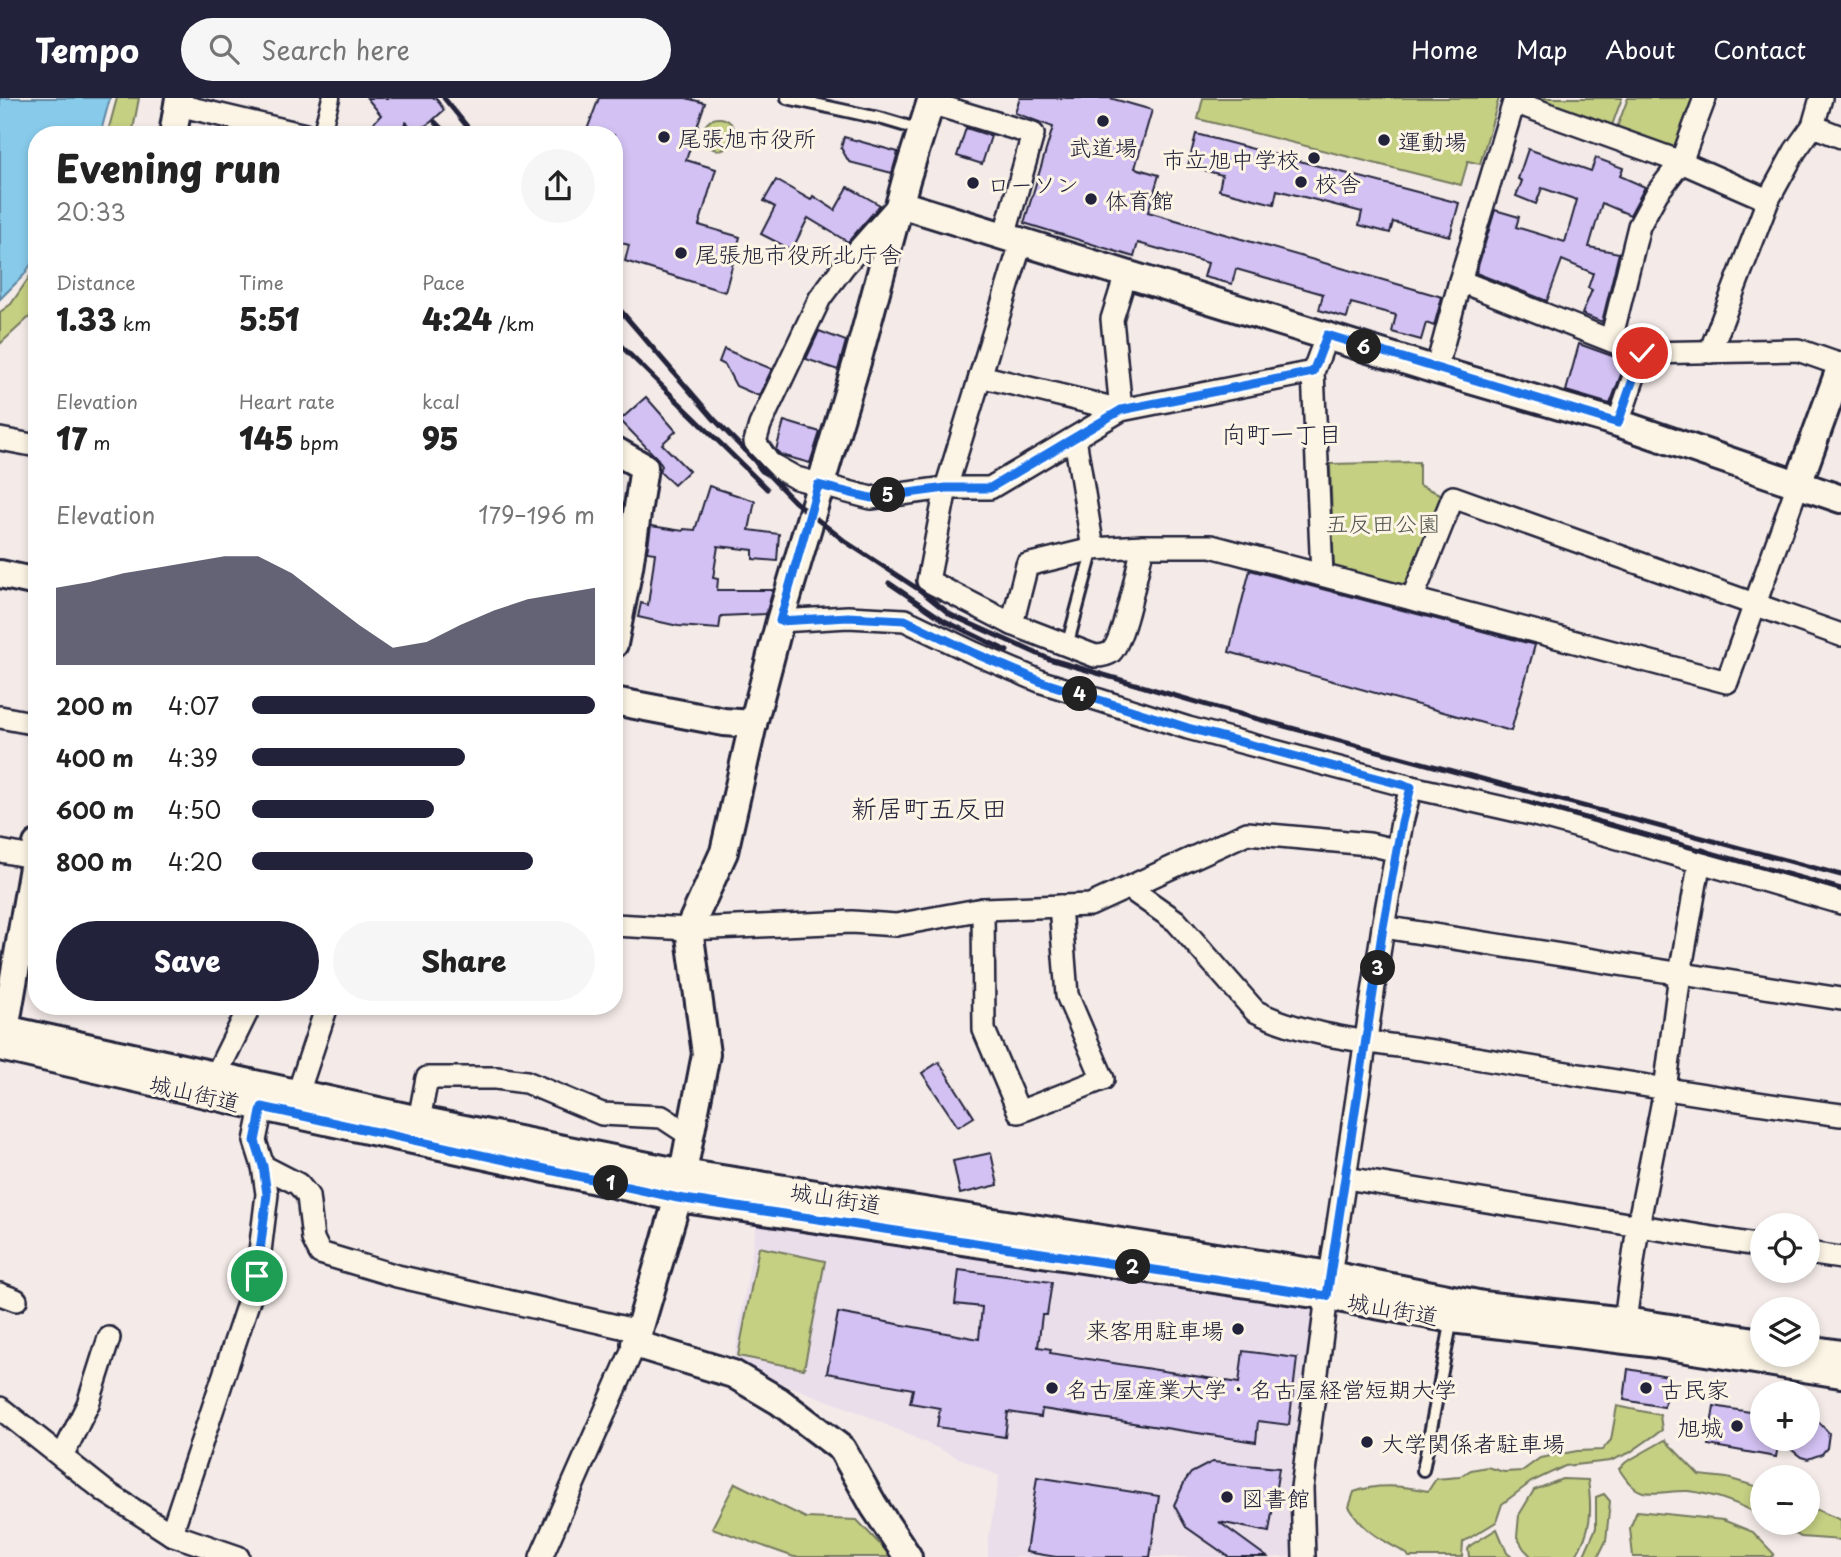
<!DOCTYPE html>
<meta charset="utf-8">
<style>
:root{--surface:#fff;--page:#f6f6f6;--text:#222;--muted:#767676;--accent:#22223b}
body{margin:0;font-family:"Playpen Sans","Klee One",sans-serif;background:var(--page);color:var(--text);height:100vh;display:flex;flex-direction:column;font-size:26px;white-space:nowrap}
*{box-sizing:border-box;margin:0}
p{font-size:23px;color:var(--muted)}
.icon{flex:none;width:38px;height:38px;fill:none;stroke:currentColor;stroke-width:2;stroke-linecap:round;stroke-linejoin:round}
.map{position:relative;flex:1;overflow:hidden}
.drawer{position:absolute;left:28px;top:28px;width:595px;height:889px;display:flex;flex-direction:column;background:var(--surface);border-radius:28px;box-shadow:0 4px 10px #0003}
.drawer>*{flex:none}
.fabs{position:absolute;left:1750px;top:1115px;display:grid;gap:14px}
.fabs a{display:grid;place-items:center;width:70px;height:70px;border-radius:50%;background:var(--surface);box-shadow:0 4px 10px #0003;font-size:35px}
.pin{position:absolute;display:grid;place-items:center;width:60px;height:60px;color:#fff;margin:-30px;border:4px solid #fff;border-radius:50%;box-shadow:0 2px 7px #0007}
.km{position:absolute;width:35px;height:35px;margin:-18px;border-radius:50%;background:#222;color:#fff;font-size:19px;line-height:35px;text-align:center}
.round{display:grid;place-items:center;flex:none;width:74px;height:74px;border-radius:37px;background:var(--page)}
.headline{display:flex;align-items:center;justify-content:space-between;height:119px;padding:0 28px}
h1{font-size:38px;font-weight:800;line-height:52px}
.figures{display:grid;grid-template-columns:repeat(3,1fr);gap:10px;height:119px;padding:7px 28px}
.figures div{display:grid;align-content:center}
.figures b{font-size:30px;font-weight:800}
.figures small{font-size:19px;font-weight:400}
.figures p{font-size:19px}
.chart{height:196px;padding:14px 28px}
.chart p{display:flex;justify-content:space-between}
.chart svg{width:100%;height:126px;margin-top:7px;fill:var(--accent);opacity:.7}
.cta{display:flex;gap:14px;margin-top:auto;padding:14px 28px}
.cta a{flex:1;height:80px;border-radius:42px;background:var(--accent);color:#fff;font-size:28px;font-weight:800;line-height:80px;text-align:center}
.cta a+a{background:var(--page);color:var(--text)}
ul{padding:0 28px;list-style:none;font-size:23px}
li{display:grid;grid-template-columns:112px 84px 1fr;align-items:center;height:52px}
li i{height:18px;border-radius:9px;background:var(--accent)}
header{display:flex;align-items:center;gap:42px;box-sizing:border-box;height:98px;padding:0 35px;background:var(--accent);color:#fff}
header strong{font-size:33px}
nav{display:flex;gap:38px;margin-inline-start:auto;font-size:24px}
.search{width:490px;height:63px;background:var(--page);display:flex;align-items:center;gap:18px;box-sizing:border-box;padding:0 24px;border-radius:38px;color:var(--muted);font-size:26px}
.map>svg:first-child{display:block}
.built{fill:#eadeeb}
.green{fill:#c5d083;stroke:#74795f;stroke-width:2}
.water{fill:#87cae9;stroke:#5f87a3;stroke-width:2}
.building{fill:#d2c1f2;stroke:#22223b;stroke-width:2}
.lines{fill:none;stroke-linecap:round;stroke-linejoin:round}
.service-casing{stroke:#22223b;stroke-width:16}
.pedestrian-casing{stroke:#22223b;stroke-width:21}
.minor-casing{stroke:#22223b;stroke-width:26}
.tertiary-casing{stroke:#22223b;stroke-width:32}
.service{stroke:#fcf5e5;stroke-width:10}
.pedestrian{stroke:#fcf5e5;stroke-width:16}
.minor{stroke:#fcf5e5;stroke-width:21}
.tertiary{stroke:#fcf5e5;stroke-width:26}
.rail{stroke:#22223b;stroke-width:5}
.route-casing{stroke:#fff;stroke-width:14}
.route{stroke:#1a73e8;stroke-width:9}
.poi-dot{fill:#22223b;stroke:#fcf5e5;stroke-width:2.5}
.labels{text-anchor:middle;dominant-baseline:central;stroke-width:6;stroke-linejoin:round;paint-order:stroke}
.poi-label{font-size:23px;fill:#22223b;stroke:#fcf5e5;text-anchor:start}
.park-label{font-size:23px;fill:#535651;stroke:#fcf5e5}
.street-label{font-size:23px;fill:#22223b;stroke:#fcf5e5}
.neighbourhood-label{font-size:24px;fill:#22223b;stroke:#fcf5e5}
.quarter-label{font-size:26px;fill:#22223b;stroke:#fcf5e5}
</style>
<header>
<strong>Tempo</strong>
<div class="search"><svg class="icon" aria-label="search" viewBox="0 0 24 24"><circle cx="10" cy="10" r="6"/><path d="M15 15l6 6"/></svg>Search here</div>
<nav><a>Home</a><a>Map</a><a>About</a><a>Contact</a></nav>
</header>
<div class="map">
<svg width="1841" height="1459" viewBox="0 0 1841 1459">
<rect width="100%" height="100%" fill="#f4ebe8"/>
<filter id="ink" filterUnits="userSpaceOnUse"><feTurbulence type="fractalNoise" baseFrequency=".0143" numOctaves="2"/><feDisplacementMap in="SourceGraphic" scale="14" xChannelSelector="R" yChannelSelector="G"/><feConvolveMatrix kernelMatrix="1 2 1 2 8 2 1 2 1" color-interpolation-filters="sRGB"/></filter>
<g filter="url(#ink)">
<polygon class="built" points="758,1117 1319,1212 1291,1408 1293,1442 1298,1459 988,1459 988,1444 999,1378 858,1314 733,1267"/>
<g class="green">
<polygon points="117,0 139,0 132,37 107,37"/>
<polygon points="1203,0 1499,0 1480,66 1468,63 1461,87 1198,21"/>
<polygon points="1528,0 1622,0 1611,30"/>
<polygon points="1628,0 1697,0 1677,55 1616,32"/>
<circle cx="719" cy="36" r="16"/>
<polygon points="37,168 37,212 0,246 0,214 11,206"/>
<polygon points="1419,364 1419,387 1447,399 1413,494 1334,472 1330,366"/>
<polygon points="759,1149 825,1163 804,1271 738,1258"/>
<path d="M1617,1308l43,9 2,15 -33,23 -19,8 -45,5 -34,16 -29,22 -6,18 -33,20 -1,15h-53l-2,-3c-26,-15 -42,-21 -58,-47l5,-15c23,-9 51,-6 74,-1l8,-12 23,-2 12,-7 16,-3 17,5 18,-1 18,-13 37,-7 25,-1 9,-10z"/>
<path d="M1665,1342l34,35 28,3 35,10v28c-22,-12 -49,-22 -74,-25 -15,-1 -31,4 -45,1 -11,-3 -18,-14 -24,-23l7,-7z"/>
<path d="M1562,1381l26,1c4,31 4,50 -13,77h-43l-8,-8 -7,-12 2,-22 15,-25z"/>
<polygon points="735,1385 806,1420 857,1422 892,1459 794,1459 712,1430"/>
<polygon points="1604,1396 1610,1403 1606,1443 1598,1459 1583,1459 1596,1430 1596,1399"/>
<polygon points="1808,1408 1841,1422 1841,1442 1801,1439 1775,1425 1808,1424"/>
<polygon points="1637,1413 1723,1422 1753,1434 1774,1456 1772,1459 1633,1459 1630,1430"/>
<polygon points="1497,1431 1507,1455 1512,1459 1469,1459 1468,1451 1471,1447"/>
</g>
<polygon class="water" points="0,0 110,0 100,37 37,37 37,157 24,177 0,201"/>
<g class="building">
<polygon points="367,0 436,0 444,12 431,24 411,37 376,37 369,30 381,17"/>
<polygon points="599,0 686,0 705,5 686,62 716,71 699,127 740,139 725,194 625,163 629,147 614,143 614,37 585,37"/>
<polygon points="1020,0 1110,0 1152,12 1135,70 1159,77 1148,114 1442,199 1434,228 1426,225 1421,242 1392,234 1396,217 1351,205 1347,220 1319,212 1323,196 1236,171 1232,186 1204,179 1208,165 1138,145 1134,159 1024,125 1053,29 1015,15"/>
<polygon points="966,30 991,38 982,66 957,58"/>
<polygon points="1196,36 1459,105 1450,138 1393,124 1390,135 1359,127 1362,114 1277,92 1274,106 1219,92 1222,77 1188,68"/>
<polygon points="844,39 898,54 892,75 849,64 841,50"/>
<polygon points="1528,51 1591,73 1596,60 1623,70 1620,78 1645,89 1630,117 1602,105 1589,149 1619,155 1602,224 1582,216 1592,192 1588,190 1593,175 1562,162 1547,203 1476,175 1495,112 1519,119 1516,129 1565,144 1577,102 1542,90 1536,106 1516,98 1522,83 1518,81"/>
<polygon points="776,82 811,102 813,98 835,112 848,89 880,107 848,144 808,120 792,152 761,136 775,109 764,103"/>
<polygon points="819,233 846,243 838,272 806,261"/>
<polygon points="1579,246 1626,263 1610,306 1566,293"/>
<polygon points="724,251 772,271 759,298 736,288 725,267 719,264"/>
<polygon points="646,299 676,333 662,346 689,373 674,387 659,373 662,368 658,361 620,322"/>
<polygon points="784,323 820,334 810,365 781,357 776,352"/>
<polygon points="709,388 755,403 749,432 779,436 777,463 753,461 753,452 718,448 713,480 718,481 717,492 773,492 766,516 721,518 719,531 678,528 638,519 641,505 648,507 655,455 647,454 651,428 683,433 684,431 695,432"/>
<polygon points="1250,472 1535,547 1511,633 1229,554"/>
<polygon points="939,964 974,1019 958,1029 922,975"/>
<polygon points="991,1055 998,1087 960,1096 953,1063"/>
<polygon points="959,1172 1052,1184 1047,1217 1042,1217 1038,1249 1051,1251 1050,1255 1239,1285 1243,1253 1297,1260 1289,1327 1258,1323 1256,1344 1042,1311 1041,1319 1008,1314 1005,1339 937,1329 940,1310 910,1305 913,1291 827,1275 838,1215 979,1241 982,1209 955,1206"/>
<polygon points="1628,1271 1668,1278 1664,1309 1624,1302"/>
<polygon points="1714,1308 1762,1316 1762,1340 1808,1340 1808,1321 1819,1324 1829,1335 1827,1350 1822,1356 1808,1361 1801,1359 1779,1342 1776,1359 1708,1347"/>
<polygon points="1212,1364 1279,1370 1269,1434 1219,1424 1267,1459 1229,1459 1186,1429 1174,1407 1185,1383 1191,1375"/>
<polygon points="1037,1379 1159,1398 1150,1459 1056,1459 1026,1454"/>
</g>
<g class="lines">
<defs>
<g id="service">
<polyline points="787,0 883,21 920,32"/>
<polyline points="1067,548 1093,451"/>
<polyline points="1423,1372 1452,1221"/>
</g>
<polyline id="pedestrian" points="321,37 331,0"/>
<g id="minor">
<polyline points="930,5 1033,36 1004,139"/>
<polyline points="178,7 305,37"/>
<polyline points="1813,28 1841,39"/>
<polyline points="898,107 844,168 820,200 760,327 755,344 769,365 796,380 871,400 946,390 990,390 1121,312 1313,274"/>
<path d="M1021,145l-75,245 -18,93 84,43 83,32c5,0 12,-1 16,-4 13,-11 27,-87 32,-106"/>
<polyline points="1460,183 1642,255 1798,252 1841,267"/>
<polyline points="1611,242 1639,128 1657,95 1681,64 1705,0"/>
<polyline points="1710,254 1768,102 1795,53 1813,28 1821,0"/>
<polyline points="1436,272 1460,183 1514,4 1681,64 1768,102"/>
<polyline points="980,278 1121,312 1112,221 1126,176"/>
<polyline points="1618,325 1642,255"/>
<polyline points="1075,340 1093,451"/>
<polyline points="0,341 37,348"/>
<polyline points="1322,476 1313,274 1327,237"/>
<polyline points="1412,501 1453,399 1841,537"/>
<polyline points="780,523 848,519 905,522 974,555 1042,584 1188,630 1411,689 1535,717 1608,737 1841,805"/>
<polyline points="1012,526 1027,467 1093,451 1143,448 1211,448 1727,584 1798,386"/>
<polyline points="0,619 37,626"/>
<polyline points="0,753 37,760"/>
<path d="M1129,790l47,33 79,90c54,28 132,32 191,42 132,22 263,44 395,62"/>
<polyline points="983,811 984,932 1019,1014 1103,981 1067,897 1060,808"/>
<polyline points="614,827 689,831 852,824 896,827 983,811 1090,807 1247,735 1369,746 1398,753"/>
<polyline points="1383,829 1841,901"/>
<polyline points="216,977 250,908"/>
<polyline points="298,995 327,908"/>
<polyline points="262,1009 255,1043 263,1068 298,1086 308,1098 313,1141 320,1155 397,1178 639,1233"/>
<polyline points="419,1022 427,980 496,980 526,984 602,1016 662,1019 691,1038"/>
<polyline points="1346,1080 1762,1148"/>
<polyline points="1808,1155 1841,1160"/>
<polyline points="0,1196 16,1202"/>
<polyline points="1625,1223 1638,1128 1665,992 1680,876 1700,762"/>
<polyline points="0,1310 106,1394 171,1436 238,1459"/>
<polyline points="62,1359 88,1306 109,1240"/>
<polyline points="171,1436 257,1178 267,1096 263,1068"/>
<polyline points="541,1459 635,1246"/>
<polyline points="1304,1459 1302,1390 1327,1198 1383,829 1402,724 1411,689"/>
</g>
<g id="tertiary">
<polyline points="173,37 179,0"/>
<polyline points="900,106 1436,272 1618,325 1841,401"/>
<polyline points="614,352 644,369 629,469 614,546"/>
<polyline points="1798,386 1841,268"/>
<polyline points="0,476 37,484"/>
<polyline points="614,603 724,624 753,626"/>
<polyline points="0,930 419,1022 683,1075 1330,1177 1483,1207 1625,1223 1762,1244"/>
<polyline points="0,949 262,1009 678,1100 1327,1198 1452,1221 1650,1245 1841,1276"/>
<polyline points="2,949 37,746"/>
<polyline points="1808,1251 1841,1256"/>
<polyline points="908,1459 874,1408 842,1351 779,1303 733,1276 635,1246 678,1100 706,956 689,831 724,754 753,626 780,523 857,264 906,82 932,0"/>
</g>
</defs>
<use href="#service" class="service-casing"/>
<use href="#pedestrian" class="pedestrian-casing"/>
<use href="#minor" class="minor-casing"/>
<use href="#tertiary" class="tertiary-casing"/>
<use href="#service" class="service"/>
<use href="#pedestrian" class="pedestrian"/>
<use href="#minor" class="minor"/>
<use href="#tertiary" class="tertiary"/>
<g class="rail">
<polyline points="444,0 474,37"/>
<polyline points="435,24 448,37"/>
<polyline points="406,26 416,37"/>
<polyline points="614,205 714,321 795,404 846,444 921,493 951,517 1049,561 1217,610 1841,777"/>
<polyline points="614,241 767,391"/>
<polyline points="889,485 945,523 1007,553"/>
<polyline points="1524,703 1841,791"/>
</g>
</g>
</g>
<g class="lines" filter="url(#ink)">
<defs>
<polyline id="route" points="257,1178 267,1096 263,1068 255,1043 262,1009 678,1100 1327,1198 1383,829 1402,724 1411,689 1188,630 1042,584 974,555 905,522 848,519 780,523 818,387 871,400 946,390 990,390 1121,312 1313,274 1327,237 1618,325 1642,255"/>
</defs>
<use href="#route" class="route-casing"/>
<use href="#route" class="route"/>
</g>
<g class="poi-dot">
<circle cx="1103" cy="23" r="7"/>
<circle cx="664" cy="39" r="7"/>
<circle cx="1384" cy="42" r="7"/>
<circle cx="1314" cy="60" r="7"/>
<circle cx="1301" cy="84" r="7"/>
<circle cx="973" cy="85" r="7"/>
<circle cx="1091" cy="101" r="7"/>
<circle cx="681" cy="155" r="7"/>
<circle cx="1238" cy="1231" r="7"/>
<circle cx="1052" cy="1290" r="7"/>
<circle cx="1646" cy="1290" r="7"/>
<circle cx="1737" cy="1328" r="7"/>
<circle cx="1367" cy="1344" r="7"/>
<circle cx="1227" cy="1399" r="7"/>
</g>
<g class="labels">
<g class="poi-label">
<text x="678" y="39">尾張旭市役所</text>
<text x="1398" y="42">運動場</text>
<text x="1103" y="48" text-anchor="middle">武道場</text>
<text x="1300" y="60" text-anchor="end">市立旭中学校</text>
<text x="1315" y="84">校舎</text>
<text x="987" y="85">ローソン</text>
<text x="1105" y="101">体育館</text>
<text x="695" y="155">尾張旭市役所北庁舎</text>
<text x="1224" y="1231" text-anchor="end">来客用駐車場</text>
<text x="1066" y="1290">名古屋産業大学・名古屋経営短期大学</text>
<text x="1660" y="1290">古民家</text>
<text x="1723" y="1328" text-anchor="end">旭城</text>
<text x="1381" y="1344">大学関係者駐車場</text>
<text x="1241" y="1399">図書館</text>
</g>
<g class="park-label">
<text x="1383" y="424">五反田公園</text>
</g>
<g class="street-label">
<text transform="translate(195 994) rotate(13)">城山街道</text>
<text transform="translate(836 1099) rotate(9)">城山街道</text>
<text transform="translate(1393 1210) rotate(10)">城山街道</text>
</g>
<g class="neighbourhood-label">
<text x="1282" y="335">向町一丁目</text>
</g>
<g class="quarter-label">
<text x="929" y="709">新居町五反田</text>
</g>
</g>
</svg>
<div class="fabs">
<a><svg class="icon" aria-label="locate" viewBox="0 0 24 24"><circle cx="12" cy="12" r="6"/><path d="M12 2v4M12 18v4M2 12h4M18 12h4"/></svg></a>
<a><svg class="icon" aria-label="layers" viewBox="0 0 24 24"><path d="M12 4l9 5-9 5-9-5zM3 14l9 5 9-5"/></svg></a>
<a>+</a>
<a>−</a>
</div>
<div class="pin" style="left:257px;top:1178px;background:#1e9e55"><svg class="icon" aria-label="arrive" viewBox="0 0 24 24"><path d="M6 21V4h12l-3 4 3 4H6"/></svg></div>
<div class="pin" style="left:1642px;top:255px;background:#d93025"><svg class="icon" aria-label="check" viewBox="0 0 24 24"><path d="M5 12l5 5 9-10"/></svg></div>
<b class="km" style="left:611px;top:1085px">1</b>
<b class="km" style="left:1133px;top:1169px">2</b>
<b class="km" style="left:1378px;top:870px">3</b>
<b class="km" style="left:1080px;top:596px">4</b>
<b class="km" style="left:888px;top:397px">5</b>
<b class="km" style="left:1364px;top:249px">6</b>
<section class="drawer">
<div class="headline"><div><h1>Evening run</h1><p>20:33</p></div><a class="round"><svg class="icon" aria-label="share" viewBox="0 0 24 24"><path d="M12 15V3M7 8l5-5 5 5M5 13v7h14v-7"/></svg></a></div>
<div class="figures">
<div><p>Distance</p><b>1.33<small> km</small></b></div>
<div><p>Time</p><b>5:51</b></div>
<div><p>Pace</p><b>4:24<small> /km</small></b></div>
</div>
<div class="figures">
<div><p>Elevation</p><b>17<small> m</small></b></div>
<div><p>Heart rate</p><b>145<small> bpm</small></b></div>
<div><p>kcal</p><b>95</b></div>
</div>
<div class="chart"><p><span>Elevation</span>179–196 m</p>
<svg viewBox="0 0 160 44" preserveAspectRatio="none"><path d="M0 44V17L10 15L20 12L30 10L40 8L50 6L60 6L70 12L80 21L90 30L100 38L110 36L120 30L130 25L140 21L150 19L160 17V44z"/></svg>
</div>
<ul>
<li><b>200 m</b>4:07<i style="width:100%"></i></li>
<li><b>400 m</b>4:39<i style="width:62%"></i></li>
<li><b>600 m</b>4:50<i style="width:53%"></i></li>
<li><b>800 m</b>4:20<i style="width:82%"></i></li>
</ul>
<div class="cta"><a>Save</a><a>Share</a></div>
</section>
</div>
